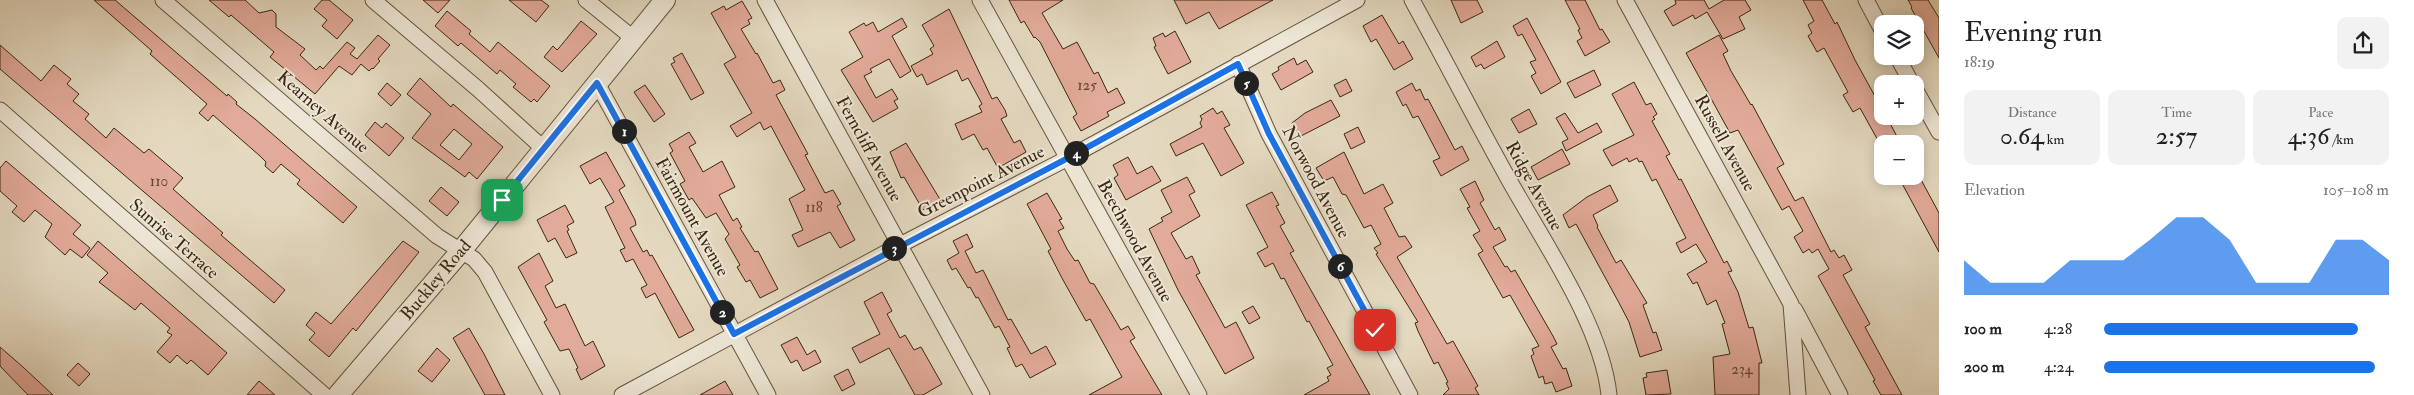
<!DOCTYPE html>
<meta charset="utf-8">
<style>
:root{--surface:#fff;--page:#f2f2f2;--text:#202124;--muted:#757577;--accent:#1a73e8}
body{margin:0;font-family:"IM FELL Double Pica",serif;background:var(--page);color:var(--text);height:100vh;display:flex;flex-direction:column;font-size:19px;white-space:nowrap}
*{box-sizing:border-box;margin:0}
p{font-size:16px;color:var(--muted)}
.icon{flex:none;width:28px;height:28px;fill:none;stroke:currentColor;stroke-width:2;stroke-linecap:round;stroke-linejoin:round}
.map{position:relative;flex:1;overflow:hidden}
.drawer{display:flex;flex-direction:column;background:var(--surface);width:475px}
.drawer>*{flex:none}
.tools{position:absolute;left:1874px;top:15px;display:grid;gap:10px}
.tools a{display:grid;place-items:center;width:50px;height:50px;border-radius:10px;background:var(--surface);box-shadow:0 2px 12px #0003;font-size:25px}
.pin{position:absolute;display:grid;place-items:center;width:42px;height:42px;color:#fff;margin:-21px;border-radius:10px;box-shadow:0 2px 8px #0006}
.km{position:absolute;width:25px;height:25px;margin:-12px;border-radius:50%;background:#222;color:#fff;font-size:14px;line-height:25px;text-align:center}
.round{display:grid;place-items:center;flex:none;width:52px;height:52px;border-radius:10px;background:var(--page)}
.head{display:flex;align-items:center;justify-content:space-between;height:85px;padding:0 25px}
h1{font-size:28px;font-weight:600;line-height:38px}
.stats{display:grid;grid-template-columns:repeat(3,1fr);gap:8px;height:85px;padding:5px 25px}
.stats div{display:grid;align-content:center;border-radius:10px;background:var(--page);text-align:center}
.stats b{font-size:25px;font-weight:600}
.stats small{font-size:14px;font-weight:400}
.stats p{font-size:14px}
.chart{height:140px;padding:10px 25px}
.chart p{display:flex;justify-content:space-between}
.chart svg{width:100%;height:90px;margin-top:5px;fill:var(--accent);opacity:.7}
ul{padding:0 25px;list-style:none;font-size:16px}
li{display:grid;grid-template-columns:80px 60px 1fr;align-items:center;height:38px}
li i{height:12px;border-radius:6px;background:var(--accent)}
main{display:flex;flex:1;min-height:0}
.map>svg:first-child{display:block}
.building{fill:#e2aa99;stroke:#392710;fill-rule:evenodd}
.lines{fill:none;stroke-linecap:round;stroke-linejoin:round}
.minor-casing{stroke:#64543c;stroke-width:17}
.tertiary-casing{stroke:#64543c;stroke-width:22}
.minor{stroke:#ede6d6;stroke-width:15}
.tertiary{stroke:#ede6d6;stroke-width:20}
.route-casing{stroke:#fff;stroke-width:10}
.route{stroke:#1a73e8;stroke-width:6}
.labels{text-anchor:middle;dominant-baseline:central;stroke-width:4;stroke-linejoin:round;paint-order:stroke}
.number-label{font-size:15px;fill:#634832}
.street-label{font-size:18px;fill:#392710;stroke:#ede6d6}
</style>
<main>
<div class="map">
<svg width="1939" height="395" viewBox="0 0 1939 395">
<rect width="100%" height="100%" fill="#e4d9c0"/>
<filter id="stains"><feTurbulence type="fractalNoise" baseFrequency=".004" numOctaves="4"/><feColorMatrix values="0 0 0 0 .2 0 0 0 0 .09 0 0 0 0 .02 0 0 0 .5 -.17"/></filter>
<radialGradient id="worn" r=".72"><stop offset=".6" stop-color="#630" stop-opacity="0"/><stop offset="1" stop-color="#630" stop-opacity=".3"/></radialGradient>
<g class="building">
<polygon points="94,0 115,0 227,96 228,94 237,102 236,104 255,119 357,207 343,223 297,184 300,180 281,164 273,173 265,166 266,162 260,156 213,115 208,121 199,113 207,104 150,54 152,51"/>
<polygon points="209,0 245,0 259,13 272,10 276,14 276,27 305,49 300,55 316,70 320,66 323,69 347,42 355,48 350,54 357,59 378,35 390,45 378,59 380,61 373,69 372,68 369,71 361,64 352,75 339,66 315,94 270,57 274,52 231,15 229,17"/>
<polygon points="322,0 329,0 353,20 337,39 322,26 327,20 314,9"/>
<polygon points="423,0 450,0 438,13"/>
<polygon points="509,0 541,0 549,6 536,22"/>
<polygon points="1009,0 1063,0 1042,13 1063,49 1077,42 1094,74 1098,72 1108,93 1117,88 1125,103 1107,112 1109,116 1081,131 1073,117 1077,114 1040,42 1035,37 1034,38 1024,21 1021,23"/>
<polygon points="1174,0 1273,0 1219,29 1209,12 1186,24"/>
<polygon points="1451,0 1477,0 1483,12 1461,23"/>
<polygon points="1565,0 1585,0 1600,30 1602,29 1610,42 1585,56 1577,41 1582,38 1578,30 1580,29"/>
<polygon points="1675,0 1704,0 1709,9 1724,0 1745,0 1751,10 1739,17 1745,29 1723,39 1707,12 1695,19 1693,15 1673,26 1664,11 1676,4"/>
<polygon points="1803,0 1822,0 1835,24 1837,22 1855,60 1882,109 1882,116 1886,116 1901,144 1880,144 1860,108 1853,112 1843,95 1848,92 1824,48 1817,52 1808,36 1812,33 1808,25 1814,21"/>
<polygon points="1908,0 1928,0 1939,18 1939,58 1911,8 1912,7"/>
<polygon points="742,1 752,18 748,20 750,24 741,29 756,54 757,53 773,83 780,80 785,90 776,95 808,154 805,155 825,193 833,190 841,204 837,206 855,240 840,248 830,232 798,247 792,235 803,230 789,199 805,190 771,126 764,130 760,122 737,137 730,126 752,113 724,64 736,57 711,13 724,6 726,10"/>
<polygon points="949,9 992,99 997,97 1005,110 1007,116 1001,119 1014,143 1020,140 1026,152 998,168 987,148 983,150 974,134 962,140 955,124 982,112 979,106 982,104 968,78 962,81 957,70 927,85 922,74 917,77 911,66 933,54 930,49 934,46 922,25"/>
<polygon points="447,11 471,31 469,34 490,52 498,42 550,86 537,102 534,99 531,102 513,87 516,84 500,70 497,74 461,43 458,46 435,26"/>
<polygon points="1382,15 1399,44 1403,41 1413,59 1394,70 1376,39 1371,42 1363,26"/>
<polygon points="902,18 907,27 892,36 911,71 900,78 889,59 870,69 872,72 864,76 876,98 892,89 898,99 894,101 898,108 873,122 841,70 863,57 849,32 864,23 866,26 873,22 878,32"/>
<polygon points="1527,18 1561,82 1541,94 1531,76 1536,73 1530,62 1536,60 1522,34 1518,36 1513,26"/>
<polygon points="581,21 597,34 562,72 544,57 553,46 557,50 559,48"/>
<polygon points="1175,31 1191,62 1168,74 1154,47 1156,46 1153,38 1163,33 1165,37"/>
<polygon points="1719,35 1728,51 1723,54 1731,71 1751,105 1752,104 1784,164 1777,168 1795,201 1803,197 1831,252 1834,250 1839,258 1844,255 1852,270 1843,275 1870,324 1865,327 1902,395 1881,395 1873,381 1875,380 1818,276 1829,269 1818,249 1812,253 1809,249 1803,253 1794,237 1803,231 1789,206 1782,210 1738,130 1730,133 1686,53"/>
<polygon points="1497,41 1505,57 1484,69 1481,64 1476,67 1471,57"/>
<polygon points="0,45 41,81 54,65 71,79 67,84 79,94 73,101 89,114 85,119 106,138 114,128 144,153 149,149 183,178 173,189 223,233 221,235 285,290 274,303 0,69"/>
<polygon points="682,53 704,93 691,100 671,64 675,62 673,58"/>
<polygon points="1294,58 1297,65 1306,60 1313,72 1281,90 1272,74 1279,70 1278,67"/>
<polygon points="1594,70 1601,85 1575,98 1567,83"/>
<path d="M420,78l31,29 2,-3 50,43 -26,32 -8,-7 -4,5 -53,-39 19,-24 -24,-20zM454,129l18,15 -13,16 -19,-15z"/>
<polygon points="1346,79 1352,91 1340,97 1334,85"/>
<polygon points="1634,82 1646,105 1651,103 1657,114 1653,117 1655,119 1652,121 1670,154 1666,156 1679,180 1681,179 1724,263 1727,261 1732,271 1728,272 1738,292 1749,328 1753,327 1762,363 1759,363 1759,395 1715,395 1713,357 1730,354 1722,324 1725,323 1716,300 1707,305 1697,282 1693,284 1687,274 1707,262 1696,244 1681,253 1676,243 1686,238 1656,179 1652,181 1642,161 1639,162 1637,158 1629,162 1627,158 1612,166 1603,150 1634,135 1612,94"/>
<polygon points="387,83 401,95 391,106 378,94"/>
<polygon points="1412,83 1416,91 1420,89 1425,100 1428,99 1455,150 1462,146 1469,160 1441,176 1433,161 1440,158 1418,116 1413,118 1406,104 1403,106 1396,92"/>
<polygon points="645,85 665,114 654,122 634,92"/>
<polygon points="1331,100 1340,116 1299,137 1292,123 1305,113"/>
<polygon points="1213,108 1217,114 1222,111 1230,125 1224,128 1244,163 1221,176 1203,143 1176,156 1170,144 1202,127 1200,123 1202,119 1200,116"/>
<polygon points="1529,109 1537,124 1519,133 1511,119"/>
<polygon points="1565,113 1578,133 1597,123 1602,132 1566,151 1562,142 1568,139 1556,118"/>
<polygon points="375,122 382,128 386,123 404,138 389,156 365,135"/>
<polygon points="1358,127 1365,142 1351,149 1344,134"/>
<polygon points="689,132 696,143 689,147 703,172 722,161 735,187 719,195 733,221 737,218 742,227 740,228 755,252 758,251 778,289 760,298 750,280 746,282 737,267 740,265 725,239 729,234 716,213 706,218 692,198 689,200 680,184 685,181 670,153 673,151 669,144"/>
<polygon points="906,143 941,201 923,210 904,177 901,178 890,152"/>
<polygon points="1562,149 1570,164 1538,180 1531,167"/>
<polygon points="606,152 625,186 619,190 635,220 636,225 630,228 643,252 647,250 650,256 652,255 694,330 679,338 655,293 646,298 641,288 647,285 633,259 626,262 620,250 625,248 605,207 614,202 600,178 590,184 580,166"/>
<polygon points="1344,152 1364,194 1383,184 1393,203 1384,208 1399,237 1405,236 1412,247 1397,257 1447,344 1453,341 1478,386 1475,388 1479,395 1443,395 1449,389 1446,383 1448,382 1438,362 1434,364 1418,331 1415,323 1418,322 1376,254 1378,253 1374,248 1381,244 1371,225 1364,228 1346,195 1342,194 1333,177 1324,181 1316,168"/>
<polygon points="1128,157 1137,174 1152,166 1161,181 1126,200 1114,178 1118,175 1113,165"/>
<polygon points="6,161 81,225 73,234 90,248 82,258 70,249 65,255 45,237 52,224 35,210 24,222 12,212 17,206 0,191 0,168"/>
<polygon points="1898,176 1919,176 1939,213 1939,252"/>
<polygon points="1187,177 1195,192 1189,195 1200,216 1171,233 1186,259 1192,256 1200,273 1196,275 1225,328 1236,322 1254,358 1225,374 1178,290 1149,229 1163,221 1161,218 1172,212 1161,190"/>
<polygon points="1475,181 1484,200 1480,203 1495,230 1499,227 1506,240 1493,247 1505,267 1507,266 1511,272 1515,270 1553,336 1557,344 1551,347 1563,369 1566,368 1572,386 1556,392 1552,382 1545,384 1543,376 1539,378 1531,356 1534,354 1532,349 1539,346 1510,295 1503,298 1478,254 1483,251 1473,235 1480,231 1467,208 1470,207 1460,189"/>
<polygon points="1610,185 1618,201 1593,215 1598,226 1597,227 1616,263 1621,260 1647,303 1643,305 1653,333 1656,332 1662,350 1640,357 1629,322 1618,301 1576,224 1569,228 1563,215 1587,197"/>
<polygon points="441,187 459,202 447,216 429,201"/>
<polygon points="1272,192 1279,205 1276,206 1285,223 1280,226 1294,251 1290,253 1370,395 1304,395 1329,381 1327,377 1331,375 1327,368 1333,365 1309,321 1307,322 1284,278 1281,279 1273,263 1265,267 1257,253 1268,247 1246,205"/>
<polygon points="1047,193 1062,219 1059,220 1064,228 1058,231 1067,249 1075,261 1078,260 1090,283 1094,284 1121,330 1128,326 1135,338 1130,341 1162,395 1089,395 1122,377 1090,319 1086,321 1063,280 1048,251 1051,249 1027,204"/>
<polygon points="565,205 574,222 567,226 569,230 567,231 577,253 566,258 555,238 548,242 537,220"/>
<polygon points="967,234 973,247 965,251 976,273 983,270 1008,320 1011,319 1031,354 1046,346 1056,364 1030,378 1022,364 1016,367 1007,348 1010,347 999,326 995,328 978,297 976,298 970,287 968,288 956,268 952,270 947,260 959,253 953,241"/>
<polygon points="98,241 227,353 208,375 191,360 187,364 177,355 170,363 157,352 172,335 167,332 170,328 141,303 135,310 99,282 108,273 87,255"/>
<polygon points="403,241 419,252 356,331 353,328 329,357 309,340 315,333 306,325 316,312 331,324"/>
<polygon points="539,253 553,281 545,286 556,308 565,304 585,346 593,341 605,366 581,380 576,369 578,368 569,349 560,351 544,322 547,320 518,267"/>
<polygon points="882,292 892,311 887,314 900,338 905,335 914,350 921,347 942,384 923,395 915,395 889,348 860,363 852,348 880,334 864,302"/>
<polygon points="1253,306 1260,318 1249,324 1242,312"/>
<polygon points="469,328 484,354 505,395 485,395 453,338"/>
<polygon points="797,337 807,355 815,350 821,362 803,371 797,360 791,363 781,345"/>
<polygon points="0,347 23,367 53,395 28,395 0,366"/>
<polygon points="437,348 450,360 432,382 418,371"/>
<polygon points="78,363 90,374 79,386 67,375"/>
<polygon points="848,369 855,384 842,391 834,376"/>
<polygon points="1667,370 1671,394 1646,395 1643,378 1647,377 1646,373"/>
<polygon points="259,381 275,395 247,395"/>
<polygon points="725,381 733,395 700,395"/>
</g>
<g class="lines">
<defs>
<g id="minor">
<polyline points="163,0 437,236 474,259 485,272 552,395"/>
<polyline points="373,0 478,89 544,149"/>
<polyline points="586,0 633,38"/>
<polyline points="765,0 982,395"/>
<polyline points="980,0 1199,395"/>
<path d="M1412,0c33,60 64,121 97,180 34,61 93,146 100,215"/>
<polyline points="1625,0 1791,304 1798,395"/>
<polyline points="1866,0 1882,30"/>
<polyline points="1897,56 1912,84"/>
<polyline points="1238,64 1269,134 1410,395"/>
<polyline points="597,83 768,395"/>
<polyline points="1915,89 1939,132"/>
<polyline points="0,110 324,395"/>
<polyline points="1795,310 1840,395"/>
<polyline points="622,395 900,245 1068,158 1357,0"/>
</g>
<polyline id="tertiary" points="338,395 461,251 665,0"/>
</defs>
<use href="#minor" class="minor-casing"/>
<use href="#tertiary" class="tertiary-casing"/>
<use href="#minor" class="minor"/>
<use href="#tertiary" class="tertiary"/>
</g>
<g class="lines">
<defs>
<polyline id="route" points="502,200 597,83 734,334 1068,158 1238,64 1269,134 1375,330"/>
</defs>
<use href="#route" class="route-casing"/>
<use href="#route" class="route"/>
</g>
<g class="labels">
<g class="number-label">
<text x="1087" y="85">125</text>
<text x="159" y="181">110</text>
<text x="814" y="207">118</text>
<text x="1742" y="369">234</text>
</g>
<g class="street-label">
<text transform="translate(323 112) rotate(41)">Kearney Avenue</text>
<text transform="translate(1725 143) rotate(61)">Russell Avenue</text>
<text transform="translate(869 149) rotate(61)">Ferncliff Avenue</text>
<text transform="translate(981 182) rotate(-27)">Greenpoint Avenue</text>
<text transform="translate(1316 182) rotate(62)">Norwood Avenue</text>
<text transform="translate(1534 186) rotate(61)">Ridge Avenue</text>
<text transform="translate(692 217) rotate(61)">Fairmount Avenue</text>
<text transform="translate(174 239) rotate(41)">Sunrise Terrace</text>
<text transform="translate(1135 241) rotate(61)">Beechwood Avenue</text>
<text transform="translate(436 280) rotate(-50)">Buckley Road</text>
</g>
</g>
<rect width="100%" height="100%" filter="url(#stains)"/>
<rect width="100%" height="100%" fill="url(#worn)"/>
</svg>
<div class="tools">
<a><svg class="icon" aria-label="layers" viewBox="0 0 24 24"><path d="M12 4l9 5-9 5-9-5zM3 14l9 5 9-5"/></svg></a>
<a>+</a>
<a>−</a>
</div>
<div class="pin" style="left:502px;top:200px;background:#1e9e55"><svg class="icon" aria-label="arrive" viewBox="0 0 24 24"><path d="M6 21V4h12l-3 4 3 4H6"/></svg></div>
<div class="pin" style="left:1375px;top:330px;background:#d93025"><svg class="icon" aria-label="check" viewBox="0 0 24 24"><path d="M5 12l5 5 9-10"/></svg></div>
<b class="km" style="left:624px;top:131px">1</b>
<b class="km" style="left:722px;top:312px">2</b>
<b class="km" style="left:894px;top:248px">3</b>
<b class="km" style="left:1076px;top:153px">4</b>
<b class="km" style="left:1246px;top:83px">5</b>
<b class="km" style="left:1340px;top:266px">6</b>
</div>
<section class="drawer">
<div class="head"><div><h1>Evening run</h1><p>18:19</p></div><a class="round"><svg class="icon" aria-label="share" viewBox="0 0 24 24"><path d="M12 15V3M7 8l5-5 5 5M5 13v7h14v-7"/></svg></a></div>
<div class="stats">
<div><p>Distance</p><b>0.64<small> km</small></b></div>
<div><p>Time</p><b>2:57</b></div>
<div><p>Pace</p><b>4:36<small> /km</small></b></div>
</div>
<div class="chart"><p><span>Elevation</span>105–108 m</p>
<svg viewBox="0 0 160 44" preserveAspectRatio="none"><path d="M0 44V27L10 38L20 38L30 38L40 27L50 27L60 27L70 17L80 6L90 6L100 17L110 38L120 38L130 38L140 17L150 17L160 27V44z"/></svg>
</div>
<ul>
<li><b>100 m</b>4:28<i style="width:89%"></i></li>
<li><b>200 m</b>4:24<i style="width:95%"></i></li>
</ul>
</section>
</main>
